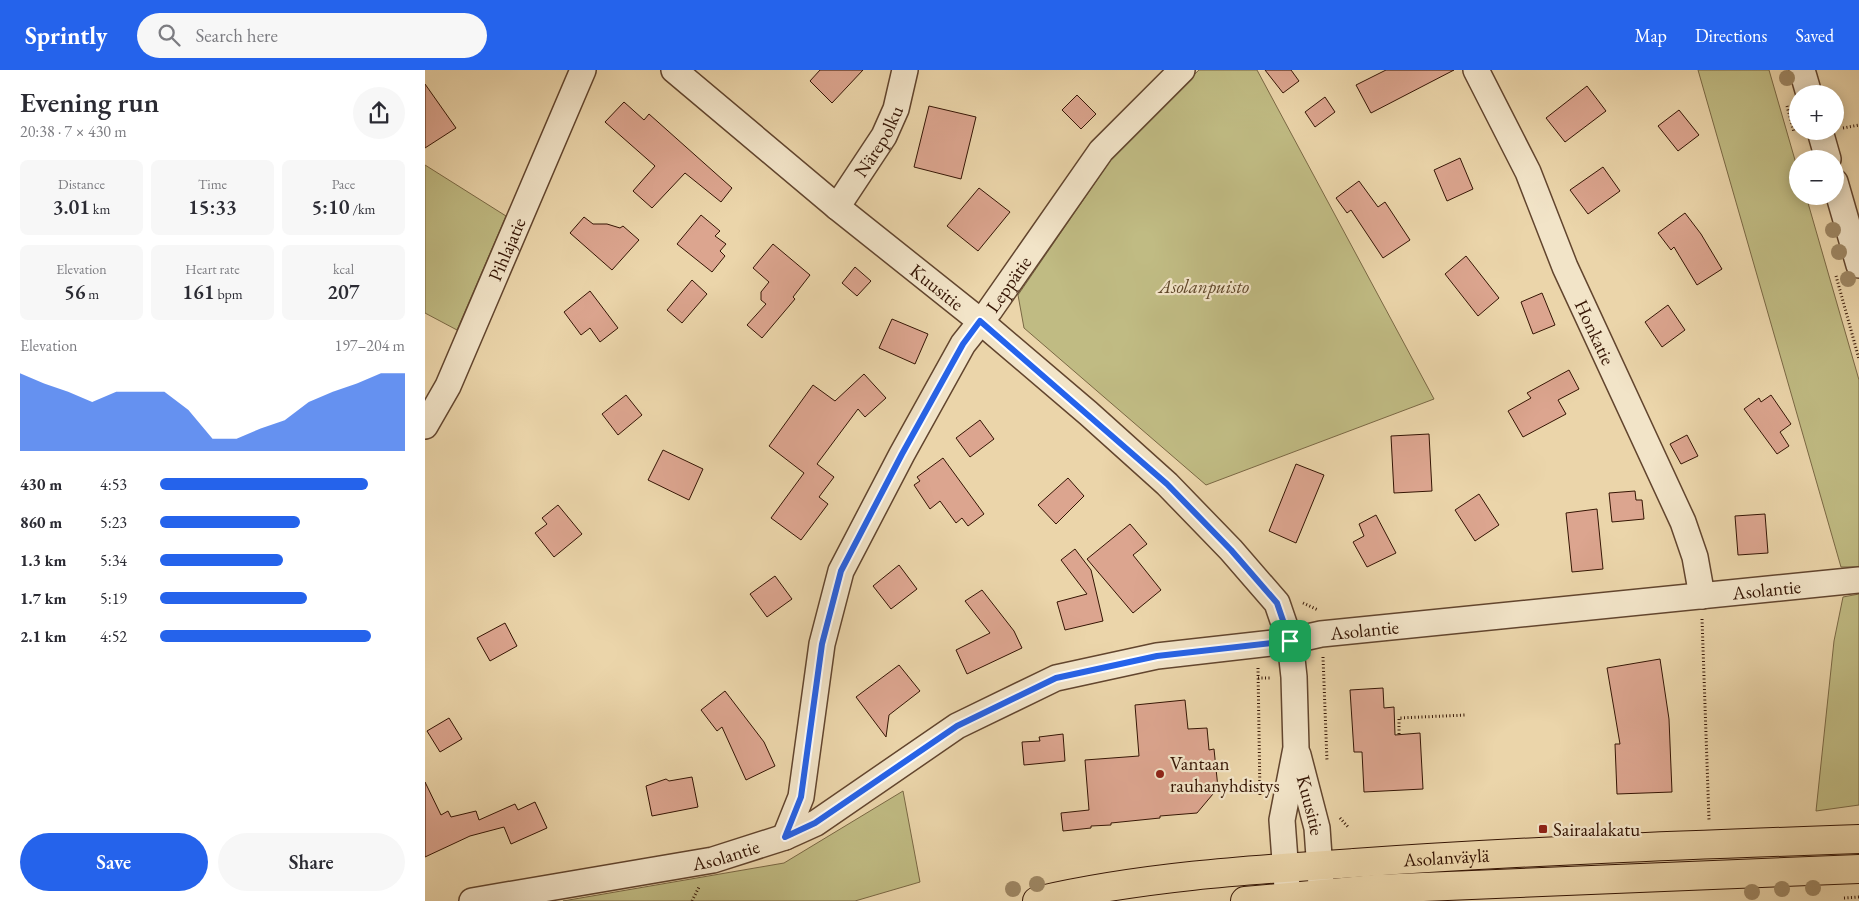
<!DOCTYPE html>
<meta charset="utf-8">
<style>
:root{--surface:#fff;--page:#f7f7f7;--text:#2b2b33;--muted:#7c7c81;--accent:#2563eb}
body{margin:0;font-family:"EB Garamond",serif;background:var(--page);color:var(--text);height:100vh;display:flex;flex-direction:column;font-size:19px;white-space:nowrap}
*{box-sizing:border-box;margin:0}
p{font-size:16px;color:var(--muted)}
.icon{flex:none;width:28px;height:28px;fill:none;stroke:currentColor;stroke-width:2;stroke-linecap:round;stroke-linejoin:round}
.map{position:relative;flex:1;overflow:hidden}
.sheet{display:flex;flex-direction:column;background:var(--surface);width:425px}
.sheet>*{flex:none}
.tools{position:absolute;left:1364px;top:15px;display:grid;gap:10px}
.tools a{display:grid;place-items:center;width:55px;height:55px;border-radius:50%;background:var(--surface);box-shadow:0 2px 12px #0003;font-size:25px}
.pin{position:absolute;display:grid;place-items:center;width:42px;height:42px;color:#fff;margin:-21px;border-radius:10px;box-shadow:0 2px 8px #0006}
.round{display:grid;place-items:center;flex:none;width:52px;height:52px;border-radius:26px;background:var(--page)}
.summary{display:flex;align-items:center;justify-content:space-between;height:85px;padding:0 20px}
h1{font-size:28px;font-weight:600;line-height:38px}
.metrics{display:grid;grid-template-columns:repeat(3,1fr);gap:8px;height:85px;padding:5px 20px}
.metrics div{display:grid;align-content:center;border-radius:8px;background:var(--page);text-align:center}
.metrics b{font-size:21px;font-weight:600}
.metrics small{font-size:14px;font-weight:400}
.metrics p{font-size:14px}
.chart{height:140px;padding:10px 20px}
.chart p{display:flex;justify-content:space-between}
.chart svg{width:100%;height:90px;margin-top:5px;fill:var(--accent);opacity:.7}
.button{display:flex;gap:10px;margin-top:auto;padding:10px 20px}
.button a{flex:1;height:58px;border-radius:30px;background:var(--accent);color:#fff;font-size:20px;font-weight:600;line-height:58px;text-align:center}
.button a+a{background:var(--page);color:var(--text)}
ul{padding:0 20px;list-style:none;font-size:16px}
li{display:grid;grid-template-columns:80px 60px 1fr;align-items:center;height:38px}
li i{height:12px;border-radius:6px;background:var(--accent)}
header{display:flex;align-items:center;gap:30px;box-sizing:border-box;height:70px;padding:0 25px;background:var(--accent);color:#fff}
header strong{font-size:24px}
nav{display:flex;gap:28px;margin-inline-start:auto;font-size:18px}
.search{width:350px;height:45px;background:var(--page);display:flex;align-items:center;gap:12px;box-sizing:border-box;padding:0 18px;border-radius:28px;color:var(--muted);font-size:19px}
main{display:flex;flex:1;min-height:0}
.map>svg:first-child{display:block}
.green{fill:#c0bb83;stroke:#7a6844}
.building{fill:#dca58f;stroke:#351504}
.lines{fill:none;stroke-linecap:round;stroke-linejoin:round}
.minor-casing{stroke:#62452e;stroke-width:28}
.major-casing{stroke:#351504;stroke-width:30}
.path{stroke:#351504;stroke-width:3;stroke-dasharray:1 2.5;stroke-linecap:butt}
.minor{stroke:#f2e4c8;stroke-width:25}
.major{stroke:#ebd5aa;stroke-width:28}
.tree{fill:#9e8764}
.route-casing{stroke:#fff;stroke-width:10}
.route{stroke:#2563eb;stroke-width:6}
.poi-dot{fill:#8f2418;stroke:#f2e4c8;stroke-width:2}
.labels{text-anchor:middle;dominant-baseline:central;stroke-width:4.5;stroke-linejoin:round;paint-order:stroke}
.street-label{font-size:19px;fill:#351504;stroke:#f2e4c8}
.park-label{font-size:19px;font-style:italic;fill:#5f472a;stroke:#f2e4c8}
.poi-label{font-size:19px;fill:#351504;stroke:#f2e4c8;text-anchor:start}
</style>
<header>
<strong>Sprintly</strong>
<div class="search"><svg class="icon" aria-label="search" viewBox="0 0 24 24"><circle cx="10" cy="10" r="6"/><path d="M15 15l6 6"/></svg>Search here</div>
<nav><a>Map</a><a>Directions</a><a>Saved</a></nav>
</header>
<main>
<section class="sheet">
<div class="summary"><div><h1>Evening run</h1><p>20:38 · 7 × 430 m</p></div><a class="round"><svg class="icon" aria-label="share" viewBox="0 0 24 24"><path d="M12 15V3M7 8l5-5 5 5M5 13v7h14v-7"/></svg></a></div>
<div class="metrics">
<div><p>Distance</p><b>3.01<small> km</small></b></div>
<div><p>Time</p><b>15:33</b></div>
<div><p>Pace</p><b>5:10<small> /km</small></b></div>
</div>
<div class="metrics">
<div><p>Elevation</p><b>56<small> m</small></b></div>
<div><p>Heart rate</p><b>161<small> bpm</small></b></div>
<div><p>kcal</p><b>207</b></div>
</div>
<div class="chart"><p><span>Elevation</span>197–204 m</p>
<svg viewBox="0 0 160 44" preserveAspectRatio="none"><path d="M0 44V6L10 11L20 15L30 20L40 15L50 15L60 15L70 24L80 38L90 38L100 33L110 29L120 20L130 15L140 11L150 6L160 6V44z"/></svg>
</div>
<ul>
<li><b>430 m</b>4:53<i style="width:85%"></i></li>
<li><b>860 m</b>5:23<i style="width:57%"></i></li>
<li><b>1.3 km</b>5:34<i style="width:50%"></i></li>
<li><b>1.7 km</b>5:19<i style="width:60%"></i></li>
<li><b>2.1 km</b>4:52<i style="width:86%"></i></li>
</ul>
<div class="button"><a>Save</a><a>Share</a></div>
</section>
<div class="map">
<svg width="1434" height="831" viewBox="0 0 1434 831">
<rect width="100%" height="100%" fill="#ebd5aa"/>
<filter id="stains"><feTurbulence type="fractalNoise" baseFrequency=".004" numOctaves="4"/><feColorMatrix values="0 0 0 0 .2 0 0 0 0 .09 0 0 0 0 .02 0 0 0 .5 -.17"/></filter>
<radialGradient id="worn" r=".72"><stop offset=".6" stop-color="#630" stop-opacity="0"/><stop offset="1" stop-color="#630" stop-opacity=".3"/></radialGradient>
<g class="green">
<polygon points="774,0 832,0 1009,329 781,415 599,258 593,225 698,72"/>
<polygon points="1273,0 1344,0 1372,97 1372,126 1381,126 1434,310 1434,497 1416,497"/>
<polygon points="0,95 81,146 32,260 0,243"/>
<polygon points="1434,524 1434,735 1391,741 1409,571 1418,527"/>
<polygon points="478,721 495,812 430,831 138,831 359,793"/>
</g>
<g class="building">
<polygon points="395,0 438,0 407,33 385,11"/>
<polygon points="840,0 866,0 874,11 858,23"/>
<polygon points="961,0 1029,0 946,43 931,15"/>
<polygon points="0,14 31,58 0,78"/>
<polygon points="1162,16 1181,41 1140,72 1121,48"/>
<polygon points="652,25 671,44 656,59 637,40"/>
<polygon points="900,27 910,42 890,57 880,42"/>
<polygon points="199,32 219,50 224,44 307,118 296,132 260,103 227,138 208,121 230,96 180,52"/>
<polygon points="504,36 551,47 536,109 489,97"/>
<polygon points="1254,40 1274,65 1253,81 1233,56"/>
<polygon points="1035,88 1048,119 1022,131 1009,100"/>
<polygon points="1178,97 1195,121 1163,144 1145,120"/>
<polygon points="934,111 953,137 960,132 985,170 958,188 926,140 922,143 911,128"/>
<polygon points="554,118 585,142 553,181 522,156"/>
<polygon points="1260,143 1276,164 1297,199 1272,215 1249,177 1246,180 1233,163"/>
<polygon points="276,145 295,161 290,166 301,174 295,181 300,186 287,202 252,174"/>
<polygon points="159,147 168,154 182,154 195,158 198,156 214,170 187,200 145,163"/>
<polygon points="348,174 385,205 368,227 370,229 337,268 322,255 341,234 336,230 336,222 344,212 328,198"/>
<polygon points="1041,186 1074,228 1053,246 1020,204"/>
<polygon points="430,197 446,211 432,226 417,213"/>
<polygon points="267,210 282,224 257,253 242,240"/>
<polygon points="165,221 193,258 175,272 165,258 156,265 139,242"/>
<polygon points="1117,223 1130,255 1108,264 1096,232"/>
<polygon points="1243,235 1260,260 1237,277 1220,252"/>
<polygon points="467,249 503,264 490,294 454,278"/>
<polygon points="1144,300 1154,319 1133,330 1141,344 1098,367 1083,341 1106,328 1102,323"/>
<polygon points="439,304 461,328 440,347 433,339 392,394 409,407 394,427 403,434 376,470 346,448 379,403 344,376 388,315 410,331"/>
<polygon points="201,325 217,345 193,365 177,344"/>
<polygon points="1346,325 1366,354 1355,362 1364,376 1352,384 1319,339 1334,328 1336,332"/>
<polygon points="555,350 569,369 545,387 531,368"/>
<polygon points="1004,364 1007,421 969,423 966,366"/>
<polygon points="1262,365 1273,386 1256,394 1245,374"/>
<polygon points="238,380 278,399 264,430 223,410"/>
<polygon points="518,388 559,444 543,456 537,448 531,453 515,431 505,439 489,415 495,411 492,407"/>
<polygon points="871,394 899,405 871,473 844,461"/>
<polygon points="643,408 659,426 631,454 613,435"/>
<polygon points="1210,421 1211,430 1217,430 1219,449 1187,452 1184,423"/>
<polygon points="1054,424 1074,455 1050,471 1030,440"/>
<polygon points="133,435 157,464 129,487 110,463 122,454 117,448"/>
<polygon points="1172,439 1178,499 1147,502 1141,443"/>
<polygon points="1340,444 1343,483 1313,485 1310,446"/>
<polygon points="951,445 971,483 942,497 928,472 939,466 934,454"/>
<polygon points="705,454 722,474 708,485 736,520 708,543 662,489"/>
<polygon points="650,479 666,500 678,551 640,560 632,532 662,524 636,490"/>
<polygon points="474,495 492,519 466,539 448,516"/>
<polygon points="350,506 367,529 342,547 325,524"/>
<polygon points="557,520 589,561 597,578 542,604 531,580 565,563 540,531"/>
<polygon points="80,553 92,576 65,591 52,568"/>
<polygon points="1235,589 1244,649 1247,722 1192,724 1190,674 1195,674 1182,598"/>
<polygon points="474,595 495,621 464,645 461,667 431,627"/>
<polygon points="958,618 959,638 969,637 970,665 995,663 998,719 939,722 937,682 929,682 925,620"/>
<polygon points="300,621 339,672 350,696 321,710 297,657 292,661 276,640"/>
<polygon points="760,630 763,659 782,658 784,680 789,679 793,718 772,743 735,746 735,748 686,753 686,755 666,756 666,758 638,761 636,743 664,740 660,690 714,686 710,635"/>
<polygon points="24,648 37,669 15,682 2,661"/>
<polygon points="638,664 640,691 599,695 597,672 615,671 614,667"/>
<polygon points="267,707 273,737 227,746 221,716 241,709 244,711"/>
<polygon points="0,712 16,745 23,741 26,747 51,741 54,750 90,734 93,740 110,732 122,758 86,774 79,757 45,766 0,787"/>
</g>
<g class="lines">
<defs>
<g id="minor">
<path id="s1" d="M249,0l163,137 143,114 108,92 79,71 64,66 46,53 13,38 4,36 2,71 -14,72 6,81"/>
<path id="s2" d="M1051,0l52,102 37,95 118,255 12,35 7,39"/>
<polyline points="1377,0 1384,24"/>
<polyline points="1395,61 1403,89"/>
<polyline points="1410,112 1434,195"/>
<path id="s3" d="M412,137l47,-71 12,-27 9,-39"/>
<path id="s4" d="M0,356l23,-40 135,-316"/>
<path id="s5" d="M873,685l19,73 4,57"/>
<path id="s6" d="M360,767l16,-40 21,-153 19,-73 61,-117 61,-110 27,-34 111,-159 81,-81"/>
<path id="s7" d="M47,831l241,-41 72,-23 31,-14 141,-97 99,-48 101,-22 133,-15 31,-7 538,-54"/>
</g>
<g id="major">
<path id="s8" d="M612,831c103,-24 211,-31 317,-38 168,-12 336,-18 505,-24"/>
<polyline points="820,831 950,819 1434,799"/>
</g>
</defs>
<use href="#minor" class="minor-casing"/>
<use href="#major" class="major-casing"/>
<g class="path">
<polyline points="1362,36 1369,62"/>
<polyline points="1418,58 1434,55"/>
<polyline points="1411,206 1434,289"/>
<polyline points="878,533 893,540"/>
<polyline points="1277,549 1284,750"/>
<polyline points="898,587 902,691"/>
<polyline points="833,598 835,727"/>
<polyline points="833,608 846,608"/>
<polyline points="974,664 974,648 1041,645"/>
<polyline points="915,748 923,757"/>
<polyline points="1419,828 1434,827"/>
<polyline points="267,831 274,817"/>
</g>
<use href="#minor" class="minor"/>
<use href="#major" class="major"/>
</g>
<g class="tree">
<circle cx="1362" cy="8" r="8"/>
<circle cx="1408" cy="160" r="8"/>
<circle cx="1414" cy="182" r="8"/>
<circle cx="1423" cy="209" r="8"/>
<circle cx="612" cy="814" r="8"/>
<circle cx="1388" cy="818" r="8"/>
<circle cx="588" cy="819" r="8"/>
<circle cx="1357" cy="819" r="8"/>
<circle cx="1327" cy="822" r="8"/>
</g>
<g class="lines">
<defs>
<polygon id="route" points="555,251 742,414 806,480 852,533 865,571 732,586 631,608 532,656 390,753 360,767 376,727 397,574 416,501 477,384 538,274"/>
</defs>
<use href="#route" class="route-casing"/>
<use href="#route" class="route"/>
</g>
<g class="poi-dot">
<circle cx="735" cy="704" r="5"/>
<rect x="1113" y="754" width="10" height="10" rx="2.5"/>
</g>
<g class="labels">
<g class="street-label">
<text stroke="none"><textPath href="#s3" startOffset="78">Närepolku</textPath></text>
<text stroke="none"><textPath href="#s4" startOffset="195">Pihlajatie</textPath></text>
<text stroke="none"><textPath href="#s6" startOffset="606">Leppätie</textPath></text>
<text stroke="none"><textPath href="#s1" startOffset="341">Kuusitie</textPath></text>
<text stroke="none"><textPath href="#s2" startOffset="288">Honkatie</textPath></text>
<text stroke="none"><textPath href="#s7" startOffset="1352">Asolantie</textPath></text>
<text stroke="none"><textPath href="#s7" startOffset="948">Asolantie</textPath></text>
<text stroke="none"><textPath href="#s5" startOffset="52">Kuusitie</textPath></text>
<text stroke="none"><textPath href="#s7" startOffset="258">Asolantie</textPath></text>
<text stroke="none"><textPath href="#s8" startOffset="412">Asolanväylä</textPath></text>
</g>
<g class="park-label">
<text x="779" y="216">Asolanpuisto</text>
</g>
<g class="poi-label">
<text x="745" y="693">Vantaan<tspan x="745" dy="22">rauhanyhdistys</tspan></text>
<text x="1128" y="759">Sairaalakatu</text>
</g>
</g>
<rect width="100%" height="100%" filter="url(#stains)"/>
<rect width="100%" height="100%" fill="url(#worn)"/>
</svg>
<div class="tools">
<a>+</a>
<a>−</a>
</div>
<div class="pin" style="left:865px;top:571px;background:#1e9e55"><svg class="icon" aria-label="arrive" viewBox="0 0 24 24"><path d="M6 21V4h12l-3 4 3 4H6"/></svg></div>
</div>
</main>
